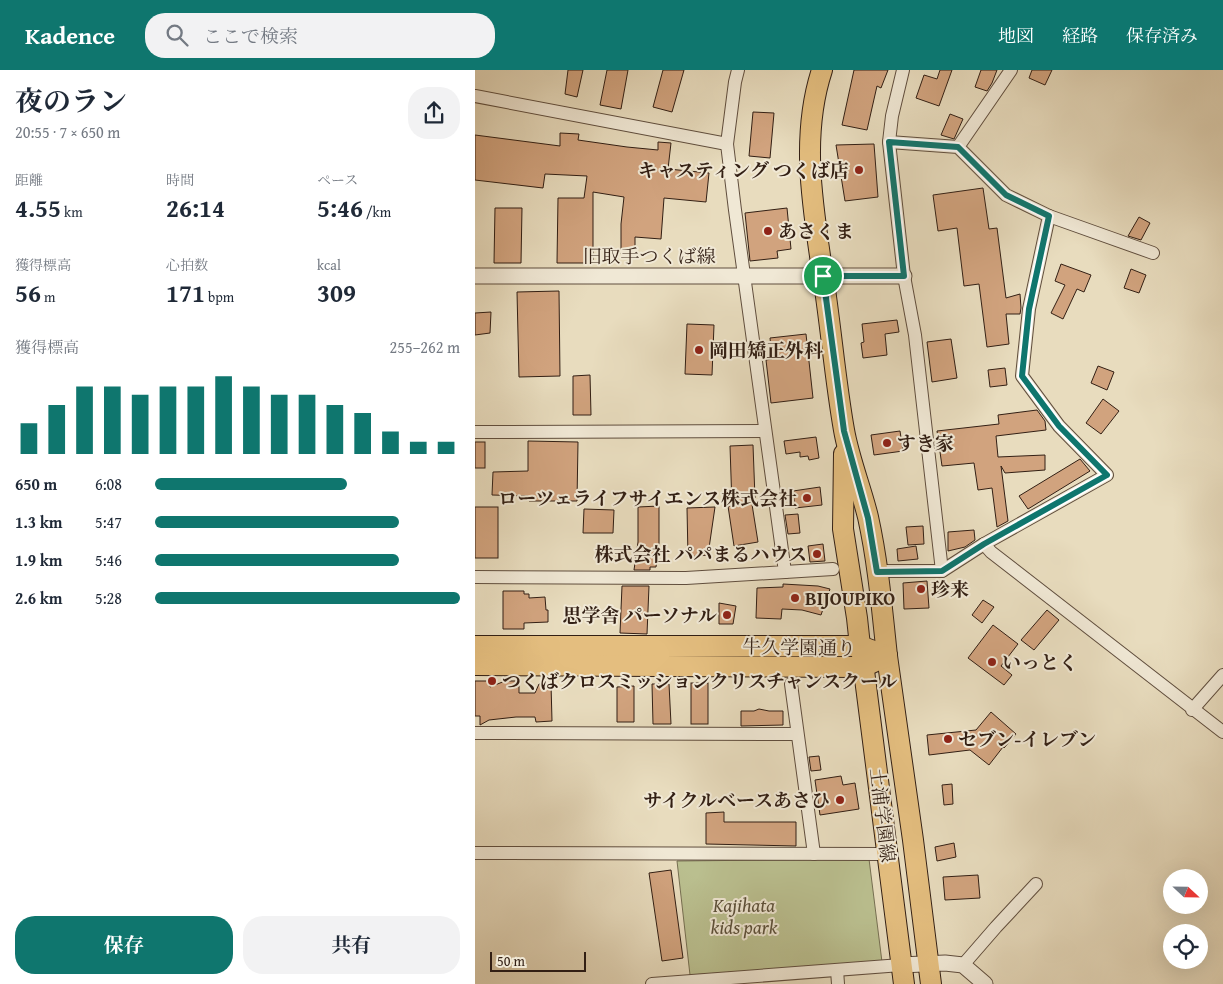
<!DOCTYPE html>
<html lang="ja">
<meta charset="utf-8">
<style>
:root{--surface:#fff;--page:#f2f2f3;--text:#1f2937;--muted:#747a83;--accent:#0f766e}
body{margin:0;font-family:"Gentium Book Plus","Noto Serif JP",serif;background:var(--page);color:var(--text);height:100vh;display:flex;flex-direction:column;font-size:19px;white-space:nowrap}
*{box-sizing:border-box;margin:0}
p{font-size:16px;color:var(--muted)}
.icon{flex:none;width:28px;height:28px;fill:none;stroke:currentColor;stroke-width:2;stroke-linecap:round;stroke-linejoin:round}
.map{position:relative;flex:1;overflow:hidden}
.panel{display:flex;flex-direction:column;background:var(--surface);width:475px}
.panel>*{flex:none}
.needle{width:32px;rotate:112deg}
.fabs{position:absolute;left:688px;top:799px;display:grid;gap:10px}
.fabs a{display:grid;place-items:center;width:45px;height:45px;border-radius:50%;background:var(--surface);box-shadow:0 5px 20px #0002;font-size:25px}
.scale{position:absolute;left:15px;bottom:12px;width:96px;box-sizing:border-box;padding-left:5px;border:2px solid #321f14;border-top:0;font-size:14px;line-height:18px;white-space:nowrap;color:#321f14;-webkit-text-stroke:4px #f0e8d5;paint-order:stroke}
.pin{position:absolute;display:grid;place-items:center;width:42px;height:42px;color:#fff;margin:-21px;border:2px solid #fff;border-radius:50%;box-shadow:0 1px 5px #0007}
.round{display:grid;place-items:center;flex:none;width:52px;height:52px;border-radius:20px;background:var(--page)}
.head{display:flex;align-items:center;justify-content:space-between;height:85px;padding:0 15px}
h1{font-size:28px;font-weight:700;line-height:38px}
.figures{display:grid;grid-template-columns:repeat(3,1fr);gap:8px;height:85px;padding:5px 15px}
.figures div{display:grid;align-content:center}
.figures b{font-size:25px;font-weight:700}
.figures small{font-size:14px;font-weight:400}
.figures p{font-size:14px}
.chart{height:140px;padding:10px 15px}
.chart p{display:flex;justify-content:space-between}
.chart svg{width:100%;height:90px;margin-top:5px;stroke:var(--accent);stroke-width:6}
.action{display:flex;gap:10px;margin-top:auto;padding:10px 15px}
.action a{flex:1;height:58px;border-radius:20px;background:var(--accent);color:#fff;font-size:20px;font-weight:700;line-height:58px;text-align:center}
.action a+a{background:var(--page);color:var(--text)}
ul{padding:0 15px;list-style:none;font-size:16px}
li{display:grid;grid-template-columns:80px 60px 1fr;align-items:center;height:38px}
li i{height:12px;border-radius:6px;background:var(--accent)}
header{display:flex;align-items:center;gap:30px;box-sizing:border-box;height:70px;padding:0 25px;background:var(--accent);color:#fff}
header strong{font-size:24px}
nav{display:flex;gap:28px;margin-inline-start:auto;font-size:18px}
.search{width:350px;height:45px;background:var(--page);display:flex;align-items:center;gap:12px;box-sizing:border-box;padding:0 18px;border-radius:20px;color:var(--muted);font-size:19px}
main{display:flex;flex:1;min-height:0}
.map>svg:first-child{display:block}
.green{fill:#babf8f;stroke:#766f52}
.building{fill:#d1a37e;stroke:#321f14}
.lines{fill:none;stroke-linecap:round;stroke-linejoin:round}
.minor-casing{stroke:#604e3e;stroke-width:14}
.tertiary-casing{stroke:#604e3e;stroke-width:17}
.primary-casing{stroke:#321f14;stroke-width:22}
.trunk-casing{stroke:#321f14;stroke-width:22}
.minor{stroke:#f0e8d5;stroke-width:12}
.tertiary{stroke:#f0e8d5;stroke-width:15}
.primary{stroke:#e4be7f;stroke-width:20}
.trunk{stroke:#e4be7f;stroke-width:20}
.route-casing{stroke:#fff;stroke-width:10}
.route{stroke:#0f766e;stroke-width:6}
.poi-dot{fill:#8f2418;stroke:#f0e8d5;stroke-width:2}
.labels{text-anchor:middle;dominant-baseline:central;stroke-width:4;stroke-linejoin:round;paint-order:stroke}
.poi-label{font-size:19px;font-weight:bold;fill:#321f14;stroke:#f0e8d5;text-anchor:start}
.street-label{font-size:19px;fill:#321f14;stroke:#f0e8d5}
.park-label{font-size:19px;font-style:italic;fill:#5b4f39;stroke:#f0e8d5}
</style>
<header>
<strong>Kadence</strong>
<div class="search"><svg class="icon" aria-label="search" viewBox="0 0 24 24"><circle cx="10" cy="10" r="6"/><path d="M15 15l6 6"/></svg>ここで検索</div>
<nav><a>地図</a><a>経路</a><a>保存済み</a></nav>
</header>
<main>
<section class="panel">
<div class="head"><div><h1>夜のラン</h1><p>20:55 · 7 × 650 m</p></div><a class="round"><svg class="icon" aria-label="share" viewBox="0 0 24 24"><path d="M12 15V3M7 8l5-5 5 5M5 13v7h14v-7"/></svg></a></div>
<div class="figures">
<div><p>距離</p><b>4.55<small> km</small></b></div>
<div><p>時間</p><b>26:14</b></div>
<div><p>ペース</p><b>5:46<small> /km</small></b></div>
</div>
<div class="figures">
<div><p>獲得標高</p><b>56<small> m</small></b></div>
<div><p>心拍数</p><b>171<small> bpm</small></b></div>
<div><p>kcal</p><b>309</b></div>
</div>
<div class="chart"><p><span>獲得標高</span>255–262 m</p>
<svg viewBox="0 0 160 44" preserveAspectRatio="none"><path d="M5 44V29M15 44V20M25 44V11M35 44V11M45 44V15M55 44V11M65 44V11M75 44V6M85 44V11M95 44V15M105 44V15M115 44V20M125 44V24M135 44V33M145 44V38M155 44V38"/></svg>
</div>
<ul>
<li><b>650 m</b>6:08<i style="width:63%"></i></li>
<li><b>1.3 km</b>5:47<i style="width:80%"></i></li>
<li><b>1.9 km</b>5:46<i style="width:80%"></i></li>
<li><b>2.6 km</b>5:28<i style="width:100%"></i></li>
</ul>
<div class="action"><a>保存</a><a>共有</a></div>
</section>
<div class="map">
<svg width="748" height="914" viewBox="0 0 748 914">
<rect width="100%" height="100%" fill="#e8dcbe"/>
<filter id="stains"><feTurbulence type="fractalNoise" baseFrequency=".004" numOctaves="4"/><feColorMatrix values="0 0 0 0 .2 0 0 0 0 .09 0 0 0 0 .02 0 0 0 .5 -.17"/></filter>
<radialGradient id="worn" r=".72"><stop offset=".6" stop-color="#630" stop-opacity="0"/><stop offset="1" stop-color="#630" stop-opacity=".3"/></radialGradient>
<polygon class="green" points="394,789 407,892 215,905 202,791"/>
<g class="building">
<polygon points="93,0 108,0 102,27 90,24"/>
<polygon points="132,0 153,0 146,39 125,35"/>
<polygon points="188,0 209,0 197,42 178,37"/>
<polygon points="379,0 413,0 406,18 402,16 392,60 367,55"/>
<polygon points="465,0 477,0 464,36 441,28 449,5 462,9"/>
<polygon points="506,0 522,0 517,13 512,21 500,17"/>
<polygon points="557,0 577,0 570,15 554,8"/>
<polygon points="278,42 299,43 295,88 274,86"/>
<polygon points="475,44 488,49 479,69 466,65"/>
<polygon points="85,63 104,64 103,70 152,77 183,80 183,72 196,73 193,99 234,103 231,132 189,128 186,169 160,167 160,184 146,184 146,154 149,127 118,122 118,193 82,193 83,128 109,128 112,106 70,104 68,118 0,110 0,65 85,76"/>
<polygon points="399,74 403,127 370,131 361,75"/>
<polygon points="508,118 514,159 522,158 531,228 545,224 546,238 545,244 531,244 534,274 512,277 504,214 489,216 482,158 463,161 458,125"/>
<polygon points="20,138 47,138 46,193 19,193"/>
<polygon points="312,138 316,179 302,181 303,188 275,191 270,143"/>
<polygon points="664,147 675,153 666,170 653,166"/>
<polygon points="586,194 616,205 609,222 602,219 588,249 576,243 590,215 580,211"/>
<polygon points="656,199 671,205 664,223 649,218"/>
<polygon points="84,221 85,306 44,307 42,222"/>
<polygon points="16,242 15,263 0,265 0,243"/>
<polygon points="422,250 424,262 410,264 412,285 388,288 386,273 389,272 387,254"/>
<polygon points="212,254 239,255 237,305 210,304"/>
<polygon points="331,264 338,328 296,333 291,290 297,289 295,268"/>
<polygon points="476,269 482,308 457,312 452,272"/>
<polygon points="623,296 639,302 632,320 616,313"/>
<polygon points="530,298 532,315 515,317 513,300"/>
<polygon points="115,305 116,345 98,345 98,306"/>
<polygon points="628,329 644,341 626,364 611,353"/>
<polygon points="562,340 570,351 571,360 521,366 523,387 570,385 570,400 530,403 526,396 533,451 522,457 517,418 503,420 499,393 467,396 462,361 524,354 523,345"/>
<polygon points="425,361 428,381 399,385 396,365"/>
<polygon points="341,367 344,388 334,390 333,386 325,387 325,382 311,384 309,371"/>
<polygon points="53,371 103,372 102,431 54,431 53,426 17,425 18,402 53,401"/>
<rect x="0" y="372" width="10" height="26"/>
<polygon points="278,375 280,428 276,428 283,472 259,476 253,436 257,436 255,376"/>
<polygon points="605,389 615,401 553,439 544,426"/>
<polygon points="345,417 347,435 320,438 318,421"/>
<polygon points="184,436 184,473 181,497 175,497 175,500 159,500 163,472 163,437"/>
<rect x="0" y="437" width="23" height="51"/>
<polygon points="240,437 233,485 213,487 212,438"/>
<polygon points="109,439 139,440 138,463 108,463"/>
<polygon points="323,444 325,463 313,464 310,445"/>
<polygon points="448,456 449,474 433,475 431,457"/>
<polygon points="499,460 500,470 490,477 473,481 473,462"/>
<polygon points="348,474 350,491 335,492 333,476"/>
<polygon points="441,476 443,489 423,491 422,479"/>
<polygon points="452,511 454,538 429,539 428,513"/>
<polygon points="308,514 343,516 355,519 346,545 327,540 307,539 306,549 281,548 282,518 308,517"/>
<polygon points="147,516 174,516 172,564 145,563"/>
<polygon points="28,521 49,521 49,524 54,524 54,528 70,527 71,540 73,540 73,552 49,553 49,559 28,559"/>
<polygon points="508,530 519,537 507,553 497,545"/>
<polygon points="244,533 261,536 258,554 244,554"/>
<polygon points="572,540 584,550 559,580 546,570"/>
<polygon points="518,555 543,574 526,596 537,605 529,615 493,588"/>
<polygon points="0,611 15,611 15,617 30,611 44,611 44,623 60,623 64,614 76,614 77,651 61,652 60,647 41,647 14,650 5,655 5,646 0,646"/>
<rect x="216" y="613" width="17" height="41"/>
<polygon points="177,614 194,614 196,654 178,654"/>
<polygon points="159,616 159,652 142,652 142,617"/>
<polygon points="284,639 294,641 308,641 308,655 266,656 266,641 279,641"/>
<polygon points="516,642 541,664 529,678 528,677 514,695 495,680 454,685 452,665 501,660"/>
<polygon points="344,686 346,700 336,701 334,687"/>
<polygon points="366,706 368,715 380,713 384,739 345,745 340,710"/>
<polygon points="477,714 478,734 469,735 467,715"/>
<polygon points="249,742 249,752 321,752 321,776 231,774 231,743"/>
<polygon points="479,773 481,787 462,791 460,777"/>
<polygon points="196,800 208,888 187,891 174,803"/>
<polygon points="503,805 505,828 470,830 468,807"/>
</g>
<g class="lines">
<defs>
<g id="minor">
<polyline points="428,0 417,46 414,72 429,206 440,265 467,501"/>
<polyline points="0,26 252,74"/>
<polyline points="483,77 536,0"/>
<polyline points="574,146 678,183"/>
<polyline points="0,362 290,361"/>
<polyline points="509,474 516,482 748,662"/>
<polyline points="402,501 467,501 509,474 632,405 584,356 547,306 554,239 574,146 531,125 483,77 414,72"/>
<polyline points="310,502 358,499"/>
<polyline points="0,507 211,508 310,502 260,140 252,74 260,12 263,0"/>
<polyline points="316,614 339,784"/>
<polyline points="717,640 748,605"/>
<polyline points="0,663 322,664"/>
<polyline points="0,783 413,784"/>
<polyline points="488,895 521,857 561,814"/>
<polyline points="362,900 363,914"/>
<polyline points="177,914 426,895"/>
</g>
<g id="tertiary">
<polyline points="0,206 429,206"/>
<polyline points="426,895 470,893 488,895 510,914"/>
</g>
<g id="primary">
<path d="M347,0c-22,67 -9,138 1,206 8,51 12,103 21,154 5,29 17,58 24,87 10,45 14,92 19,139"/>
<polyline points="369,384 368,459 382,548 385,576"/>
</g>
<g id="trunk">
<polyline points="0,576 385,576 412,586"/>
<polyline points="387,585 429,914"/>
<polyline points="412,586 438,770 456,914"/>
<polyline points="0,595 388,597 412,586"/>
</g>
</defs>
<use href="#minor" class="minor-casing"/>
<use href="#tertiary" class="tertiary-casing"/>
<use href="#primary" class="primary-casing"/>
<use href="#trunk" class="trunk-casing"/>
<use href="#minor" class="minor"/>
<use href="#tertiary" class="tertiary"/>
<use href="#primary" class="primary"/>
<use href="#trunk" class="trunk"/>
</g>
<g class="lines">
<defs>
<polygon id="route" points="414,72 483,77 531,125 574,146 554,239 547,306 584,356 632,405 509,474 467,501 402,502 393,448 369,361 348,206 429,206"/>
</defs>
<use href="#route" class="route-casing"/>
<use href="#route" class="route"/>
</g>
<g class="poi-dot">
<circle cx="384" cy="100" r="5"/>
<circle cx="293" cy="161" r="5"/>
<circle cx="224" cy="280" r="5"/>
<circle cx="412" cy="373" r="5"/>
<circle cx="332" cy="428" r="5"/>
<circle cx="342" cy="484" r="5"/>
<circle cx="446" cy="519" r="5"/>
<circle cx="320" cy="528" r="5"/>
<circle cx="252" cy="545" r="5"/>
<circle cx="517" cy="592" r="5"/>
<circle cx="17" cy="611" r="5"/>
<circle cx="473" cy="669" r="5"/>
<circle cx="365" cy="730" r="5"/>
</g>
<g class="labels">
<g class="poi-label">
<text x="374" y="100" text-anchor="end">キャスティング つくば店</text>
<text x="303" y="161">あさくま</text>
<text x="234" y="280">岡田矯正外科</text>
<text x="422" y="373">すき家</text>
<text x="322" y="428" text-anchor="end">ローツェライフサイエンス株式会社</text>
<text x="332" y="484" text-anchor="end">株式会社 パパまるハウス</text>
<text x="456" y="519">珍来</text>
<text x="330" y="528">BIJOUPIKO</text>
<text x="242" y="545" text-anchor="end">思学舎 パーソナル</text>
<text x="527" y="592">いっとく</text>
<text x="27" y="611">つくばクロスミッションクリスチャンスクール</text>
<text x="483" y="669">セブン-イレブン</text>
<text x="355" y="730" text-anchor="end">サイクルベースあさひ</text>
</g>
<g class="street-label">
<text x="174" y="186">旧取手つくば線</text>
<text transform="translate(324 577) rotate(1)">牛久学園通り</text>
<text transform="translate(408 745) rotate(83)">土浦学園線</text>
</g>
<g class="park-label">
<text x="269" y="835">Kajihata<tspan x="269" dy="22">kids park</tspan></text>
</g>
</g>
<rect width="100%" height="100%" filter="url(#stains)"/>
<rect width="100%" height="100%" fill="url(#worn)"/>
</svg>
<div class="fabs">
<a><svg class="needle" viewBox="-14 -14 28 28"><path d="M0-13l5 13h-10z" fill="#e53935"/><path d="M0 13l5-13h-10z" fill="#747a83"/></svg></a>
<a><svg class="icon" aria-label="locate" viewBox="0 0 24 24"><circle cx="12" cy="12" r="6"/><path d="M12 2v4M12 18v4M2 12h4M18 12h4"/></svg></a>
</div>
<div class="scale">50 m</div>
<div class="pin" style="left:348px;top:206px;background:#1e9e55"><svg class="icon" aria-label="arrive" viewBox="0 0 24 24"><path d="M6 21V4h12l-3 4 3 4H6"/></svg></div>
</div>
</main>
